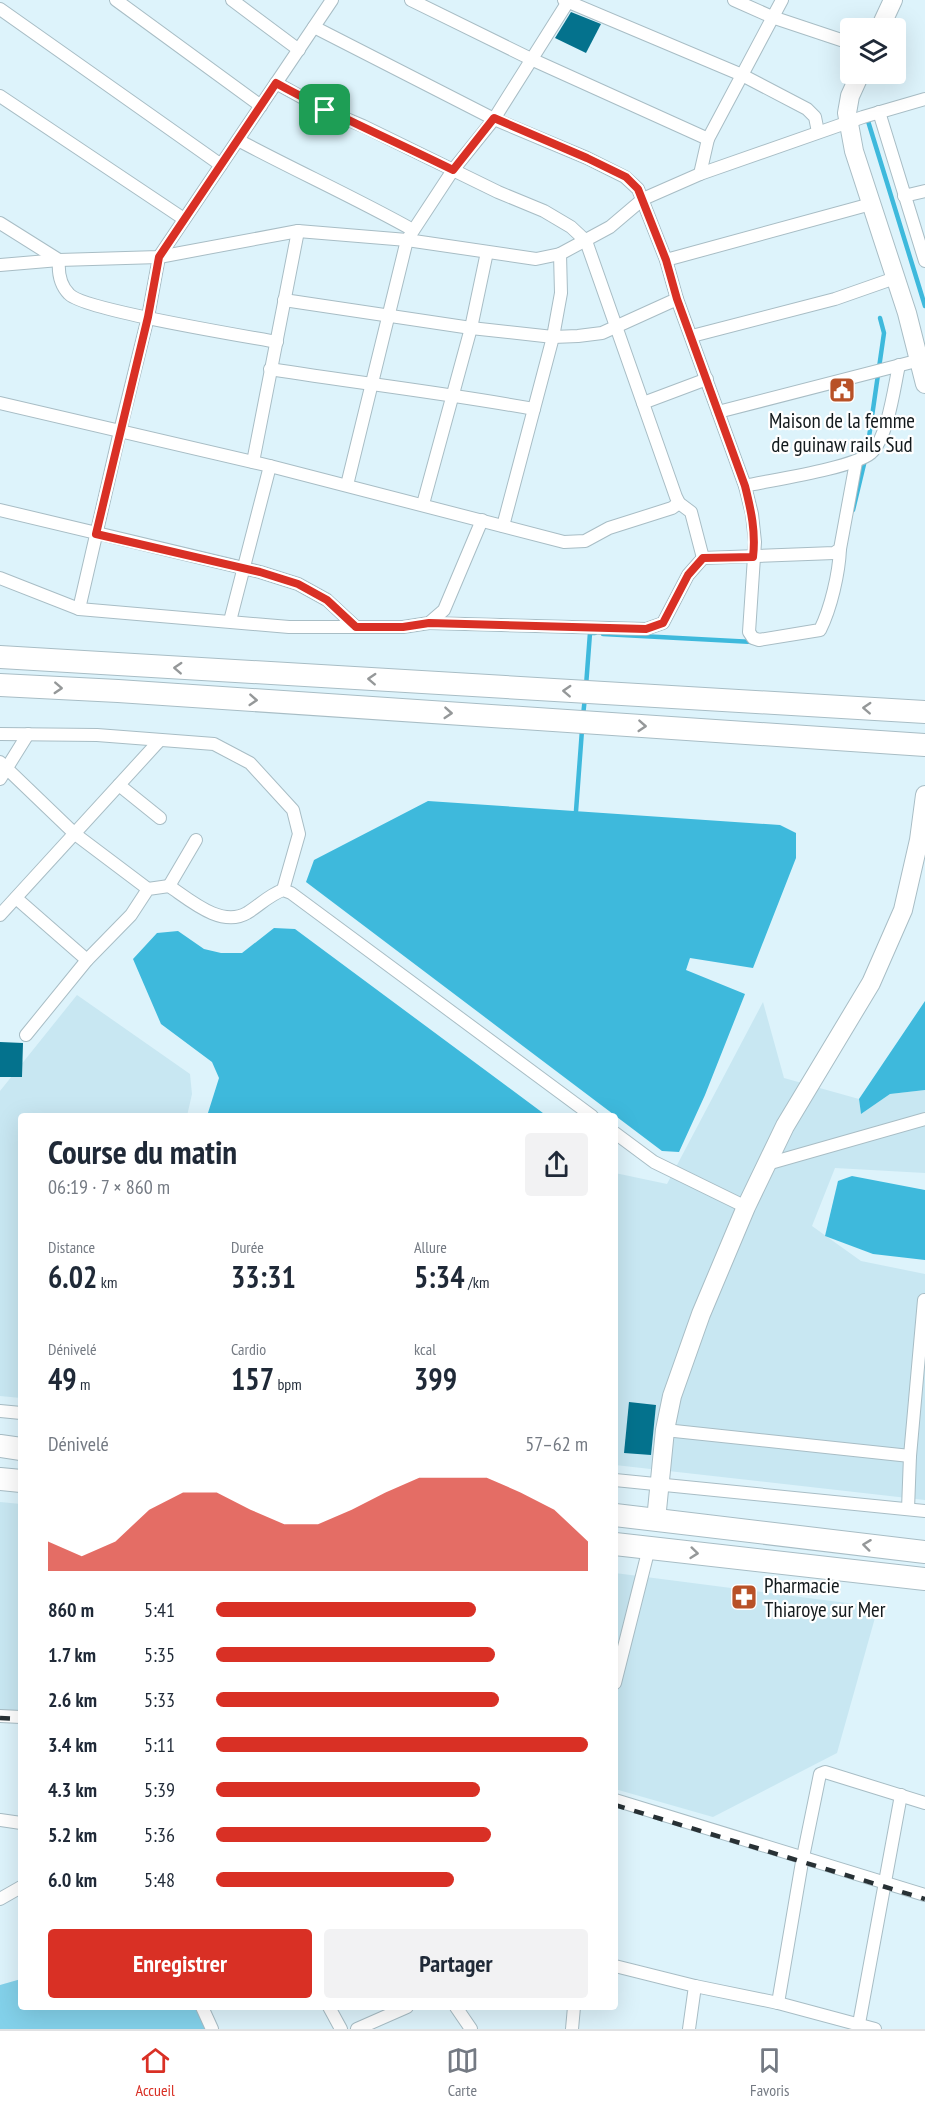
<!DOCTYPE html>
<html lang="fr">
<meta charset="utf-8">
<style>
:root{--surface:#fff;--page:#f2f2f3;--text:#1f2937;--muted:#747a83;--line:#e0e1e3;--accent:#d93025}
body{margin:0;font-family:"PT Sans Narrow",sans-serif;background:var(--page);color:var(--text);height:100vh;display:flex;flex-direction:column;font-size:22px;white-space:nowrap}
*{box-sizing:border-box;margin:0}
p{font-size:20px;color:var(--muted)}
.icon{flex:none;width:33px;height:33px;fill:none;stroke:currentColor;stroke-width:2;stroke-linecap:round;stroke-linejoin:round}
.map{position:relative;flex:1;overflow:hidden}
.side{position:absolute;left:18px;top:1113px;width:600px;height:897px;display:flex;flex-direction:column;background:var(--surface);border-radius:6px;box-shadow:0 6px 24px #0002}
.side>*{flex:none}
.buttons{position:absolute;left:840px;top:18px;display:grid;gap:12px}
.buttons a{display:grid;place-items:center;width:66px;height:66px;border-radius:6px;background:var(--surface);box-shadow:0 6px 24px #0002;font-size:30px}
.pin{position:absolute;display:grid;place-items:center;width:51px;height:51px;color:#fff;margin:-26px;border-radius:12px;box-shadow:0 3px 9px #0006}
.round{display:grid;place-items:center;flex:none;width:63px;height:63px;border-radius:6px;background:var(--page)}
.head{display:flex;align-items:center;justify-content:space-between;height:102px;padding:0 30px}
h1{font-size:33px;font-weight:700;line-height:45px}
.figures{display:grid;grid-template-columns:repeat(3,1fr);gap:9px;height:102px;padding:6px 30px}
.figures div{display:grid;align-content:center}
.figures b{font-size:30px;font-weight:700}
.figures small{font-size:16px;font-weight:400}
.figures p{font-size:16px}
.chart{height:168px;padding:12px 30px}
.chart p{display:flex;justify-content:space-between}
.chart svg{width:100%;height:108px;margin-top:6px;fill:var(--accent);opacity:.7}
.primary-button{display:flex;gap:12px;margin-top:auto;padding:12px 30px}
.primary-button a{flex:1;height:69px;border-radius:6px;background:var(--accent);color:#fff;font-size:24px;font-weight:700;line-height:69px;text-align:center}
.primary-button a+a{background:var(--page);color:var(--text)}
ul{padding:0 30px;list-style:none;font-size:20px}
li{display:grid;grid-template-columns:96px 72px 1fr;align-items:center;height:45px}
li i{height:15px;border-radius:8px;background:var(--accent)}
.tabs{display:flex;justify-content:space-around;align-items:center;height:84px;border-top:2px solid var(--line);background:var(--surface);font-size:16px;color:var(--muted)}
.tabs a{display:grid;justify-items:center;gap:3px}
.tabs .active{color:var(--accent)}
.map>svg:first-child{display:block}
.built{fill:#c8e7f2}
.green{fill:#83d1ea}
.water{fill:#3eb9dc}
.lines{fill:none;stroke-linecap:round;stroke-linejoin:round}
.stream{stroke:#3eb9dc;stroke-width:4.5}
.building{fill:#04728d}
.street-casing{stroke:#a8bdc5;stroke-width:14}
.secondary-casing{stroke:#a8bdc5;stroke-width:20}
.highway-casing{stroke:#a8bdc5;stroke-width:24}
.street{stroke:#fff;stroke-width:12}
.secondary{stroke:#fff;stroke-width:18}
.highway{stroke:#fff;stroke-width:22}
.rail{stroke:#283135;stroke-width:4.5;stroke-dasharray:10 10;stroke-linecap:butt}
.oneway{stroke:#959899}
.route-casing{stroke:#fff;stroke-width:12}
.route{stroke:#d93025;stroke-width:8}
.labels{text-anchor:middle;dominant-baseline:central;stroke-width:4.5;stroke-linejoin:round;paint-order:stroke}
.poi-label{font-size:21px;fill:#131a1d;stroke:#fff}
</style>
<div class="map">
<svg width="925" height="2029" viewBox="0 0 925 2029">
<rect width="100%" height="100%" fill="#ddf3fb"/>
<g class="built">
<polygon points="77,995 190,1074 192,1094 187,1116 21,1116 21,1398 0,1396 0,1091"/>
<polygon points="763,1002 784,1078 859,1099 861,1114 890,1094 925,1090 925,1173 835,1168 812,1226 861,1261 925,1274 925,1500 615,1465 615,1173 667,1184"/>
<polygon points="0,1502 21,1504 21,1715 0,1715"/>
<polygon points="615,1573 878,1607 837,1753 713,1817 615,1789"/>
</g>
<polygon class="green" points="21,1979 21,2007 199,2007 208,2029 0,2029 0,1985"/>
<g class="water">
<polygon points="428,801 780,825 796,833 796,858 753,968 690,958 686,970 745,994 705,1095 679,1152 662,1151 306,882 314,860"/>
<polygon points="274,928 295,929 547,1116 207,1116 219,1078 212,1062 161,1024 133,959 157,933 178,931 204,949 221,953 242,953"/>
<polygon points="925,1001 925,1090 890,1094 861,1114 859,1099"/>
<polygon points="852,1176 925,1190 925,1260 873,1254 825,1236 838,1181"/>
</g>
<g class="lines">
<g class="stream">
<polyline points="872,117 868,121 925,306"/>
<polyline points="867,451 884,333 880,318"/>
<polyline points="853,510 865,460"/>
<polyline points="603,634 753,642"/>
<polyline points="586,686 590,633 595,633"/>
<polyline points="583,716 585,697"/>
<polyline points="576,811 582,730"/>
</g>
</g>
<g class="building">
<polygon points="571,12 601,24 586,53 555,38"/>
<polygon points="0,1042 23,1043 22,1077 0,1077"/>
<polygon points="629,1402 656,1405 651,1455 624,1453"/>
</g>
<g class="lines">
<defs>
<g id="street">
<polyline points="116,0 261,106"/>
<polyline points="232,0 299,50"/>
<polyline points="411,0 531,59 708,139"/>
<polyline points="564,0 742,75 807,109 815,117 818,132"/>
<polyline points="734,0 772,17 850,43"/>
<polyline points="0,9 221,165"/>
<path d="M314,27l180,92 93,39 38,19 13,12 28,71 11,39 68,187 7,28 3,28 -6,90 4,6 6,2 61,-10c11,-22 19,-57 20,-81"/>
<polyline points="276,83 325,110 363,126 498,192 544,211 571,227 586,241 676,497 679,503 691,512 703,558"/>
<polyline points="0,96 184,219"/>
<polyline points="879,112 925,261"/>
<path d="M238,140c58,31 118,58 175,90"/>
<polyline points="700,174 708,139 782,0"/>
<polyline points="904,196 925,191"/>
<path d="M0,223l59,37c-1,12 1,25 10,34 14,16 176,42 208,48"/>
<polyline points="666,260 871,204"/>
<polyline points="0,265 59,260 159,257 298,231 407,240 536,259 560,254 610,227 643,199 700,174 863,117 925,99"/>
<polyline points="284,300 471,328 553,337 578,336 602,333 677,299"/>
<polyline points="692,336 835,299 895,278"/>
<path d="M270,369c88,14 176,24 264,40"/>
<polyline points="0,403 270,466 564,542 585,541 609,528 672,508 679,503"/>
<polyline points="643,403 707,379"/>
<polyline points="718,412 920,360"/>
<polyline points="253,462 298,231"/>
<polyline points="347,485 407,240 453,170 494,119 569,0"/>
<path d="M745,486c27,-6 108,-18 126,-33 17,-16 23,-65 28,-88"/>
<polyline points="423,504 471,328 487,252"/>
<polyline points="0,510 260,572 298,584 327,600 356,627"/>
<polyline points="503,526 553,337 561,293 560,254"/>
<polyline points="0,578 79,609 289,627 403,627 429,623 444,610 482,520"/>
<polyline points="79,609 120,431 148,317 159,257 332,0"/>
<polyline points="230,621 270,466"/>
<polyline points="429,623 646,629 663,623 688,575 703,558 834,553 840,549 856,462"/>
<polyline points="0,734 97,735 214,744 250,763 293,810 299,834 283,890"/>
<polyline points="0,762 75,834 148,889"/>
<polyline points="0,779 28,734"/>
<polyline points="119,785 160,818"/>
<polyline points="169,886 196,840"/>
<polyline points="16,898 87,960"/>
<polyline points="0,915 160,740"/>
<path d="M26,1035l61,-75 44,-45 17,-26 21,-3c21,14 52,42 78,27 13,-8 22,-18 36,-23l8,3 301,223"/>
<polyline points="615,1133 654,1162 746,1207"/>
<polyline points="767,1164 925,1119"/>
<polyline points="0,1411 21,1413"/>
<polyline points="665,1430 910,1456"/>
<polyline points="615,1480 925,1511"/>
<polyline points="908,1509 910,1456 924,1300"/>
<polyline points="615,1683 649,1548"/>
<polyline points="0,1716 21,1717"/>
<polyline points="615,1800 925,1895"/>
<polyline points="0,1820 21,1823"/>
<polyline points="0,1899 21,1887"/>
<polyline points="615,1966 695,1986 778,2003 875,2029"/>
<polyline points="778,2003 802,1862 820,1774 825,1772 925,1803"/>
<polyline points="202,2007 212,2029"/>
<polyline points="329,2007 341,2029"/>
<polyline points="456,2007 471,2029"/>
<polyline points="357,2029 407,2007"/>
<polyline points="572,2029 574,2007"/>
<polyline points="689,2029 695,1986"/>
<polyline points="858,2029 901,1795"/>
</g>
<g id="secondary">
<polyline points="880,28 893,0"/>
<polyline points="860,74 850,96 847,113 854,151 907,313 925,384"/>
<polyline points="656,1520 665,1430 672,1396 701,1314 746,1207 785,1126 871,983 903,910 919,840 925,795"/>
</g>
<g id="highway">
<polyline points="0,657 925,712"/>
<polyline points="0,685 118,691 925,745"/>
<polyline points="0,1446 21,1449"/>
<polyline points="0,1479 21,1481"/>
<polyline points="615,1515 925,1552"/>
<polyline points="615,1544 925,1579"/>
</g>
</defs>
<use href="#street" class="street-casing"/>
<use href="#secondary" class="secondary-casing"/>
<use href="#highway" class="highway-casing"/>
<use href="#street" class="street"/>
<use href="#secondary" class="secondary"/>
<use href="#highway" class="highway"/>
<g class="rail">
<polyline points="0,1718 21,1719"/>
<polyline points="615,1805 925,1899"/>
</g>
</g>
<defs><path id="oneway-chevron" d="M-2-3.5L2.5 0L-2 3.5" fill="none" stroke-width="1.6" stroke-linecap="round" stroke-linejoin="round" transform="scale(1.5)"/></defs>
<g class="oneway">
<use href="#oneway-chevron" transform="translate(178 668) rotate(-177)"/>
<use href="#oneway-chevron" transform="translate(372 679) rotate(-177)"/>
<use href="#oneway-chevron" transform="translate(58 688) rotate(3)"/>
<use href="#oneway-chevron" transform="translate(567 691) rotate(-177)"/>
<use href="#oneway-chevron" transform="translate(253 700) rotate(4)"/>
<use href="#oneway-chevron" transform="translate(867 708) rotate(-177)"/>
<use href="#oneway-chevron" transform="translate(448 713) rotate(4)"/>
<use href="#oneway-chevron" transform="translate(642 726) rotate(4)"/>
<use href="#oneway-chevron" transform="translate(867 1545) rotate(-173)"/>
<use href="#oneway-chevron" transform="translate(694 1553) rotate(6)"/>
</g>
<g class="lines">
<defs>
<path id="route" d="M276,83c58,32 118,58 177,87l41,-52 93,40 39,19 12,12 28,71 11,39 68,187c6,24 11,46 8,71l-50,1 -15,17 -25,48 -17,6 -217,-6 -26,4h-47l-29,-27 -29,-16 -38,-12 -164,-38 52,-217 11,-60z"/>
</defs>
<use href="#route" class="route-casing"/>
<use href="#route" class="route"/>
</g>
<defs>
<symbol id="civic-square" viewBox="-11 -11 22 22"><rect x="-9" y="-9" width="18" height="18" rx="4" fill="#b85127" stroke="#fff"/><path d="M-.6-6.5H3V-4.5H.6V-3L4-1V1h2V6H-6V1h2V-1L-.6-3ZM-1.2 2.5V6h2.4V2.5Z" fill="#fff"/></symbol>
<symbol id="pharmacy-square" viewBox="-11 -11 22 22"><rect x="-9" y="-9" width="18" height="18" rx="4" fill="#b85127" stroke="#fff"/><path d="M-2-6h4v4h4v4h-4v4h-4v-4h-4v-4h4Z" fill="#fff"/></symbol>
</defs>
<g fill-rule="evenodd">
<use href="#civic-square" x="827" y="375" width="30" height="30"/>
<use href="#pharmacy-square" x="729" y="1582" width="30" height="30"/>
</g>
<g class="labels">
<g class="poi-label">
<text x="842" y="420">Maison de la femme<tspan x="842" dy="24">de guinaw rails Sud</tspan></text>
<text x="764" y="1585" text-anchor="start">Pharmacie<tspan x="764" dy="24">Thiaroye sur Mer</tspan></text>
</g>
</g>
</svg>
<div class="buttons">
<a><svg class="icon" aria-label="layers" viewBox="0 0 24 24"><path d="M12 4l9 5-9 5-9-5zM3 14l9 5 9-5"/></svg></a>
</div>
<div class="pin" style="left:325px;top:110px;background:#1e9e55"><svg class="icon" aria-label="arrive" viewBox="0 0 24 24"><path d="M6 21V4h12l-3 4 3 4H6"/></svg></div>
<section class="side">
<div class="head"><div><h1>Course du matin</h1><p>06:19 · 7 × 860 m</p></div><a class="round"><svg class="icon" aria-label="share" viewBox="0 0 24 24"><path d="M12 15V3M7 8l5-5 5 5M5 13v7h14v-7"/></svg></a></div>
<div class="figures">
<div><p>Distance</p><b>6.02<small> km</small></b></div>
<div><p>Durée</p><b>33:31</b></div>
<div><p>Allure</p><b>5:34<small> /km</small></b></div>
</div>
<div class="figures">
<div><p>Dénivelé</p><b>49<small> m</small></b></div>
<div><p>Cardio</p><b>157<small> bpm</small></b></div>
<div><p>kcal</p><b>399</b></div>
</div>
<div class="chart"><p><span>Dénivelé</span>57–62 m</p>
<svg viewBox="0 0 160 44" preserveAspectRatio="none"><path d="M0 44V32L10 38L20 32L30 19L40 12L50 12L60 19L70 25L80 25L90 19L100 12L110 6L120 6L130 6L140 12L150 19L160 32V44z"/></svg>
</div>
<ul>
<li><b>860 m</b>5:41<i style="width:70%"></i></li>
<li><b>1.7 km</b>5:35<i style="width:75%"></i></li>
<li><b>2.6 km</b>5:33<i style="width:76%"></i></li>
<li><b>3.4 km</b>5:11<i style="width:100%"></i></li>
<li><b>4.3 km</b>5:39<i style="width:71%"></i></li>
<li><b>5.2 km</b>5:36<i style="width:74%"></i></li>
<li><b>6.0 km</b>5:48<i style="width:64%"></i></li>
</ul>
<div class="primary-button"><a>Enregistrer</a><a>Partager</a></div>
</section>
</div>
<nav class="tabs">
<a class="active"><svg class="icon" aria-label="home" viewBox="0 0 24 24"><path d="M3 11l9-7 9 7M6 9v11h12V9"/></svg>Accueil</a>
<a><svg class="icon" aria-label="map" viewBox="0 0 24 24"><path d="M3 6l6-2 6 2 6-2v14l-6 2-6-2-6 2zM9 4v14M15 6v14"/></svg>Carte</a>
<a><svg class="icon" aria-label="saved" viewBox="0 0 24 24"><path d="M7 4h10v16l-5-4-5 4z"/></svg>Favoris</a>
</nav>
